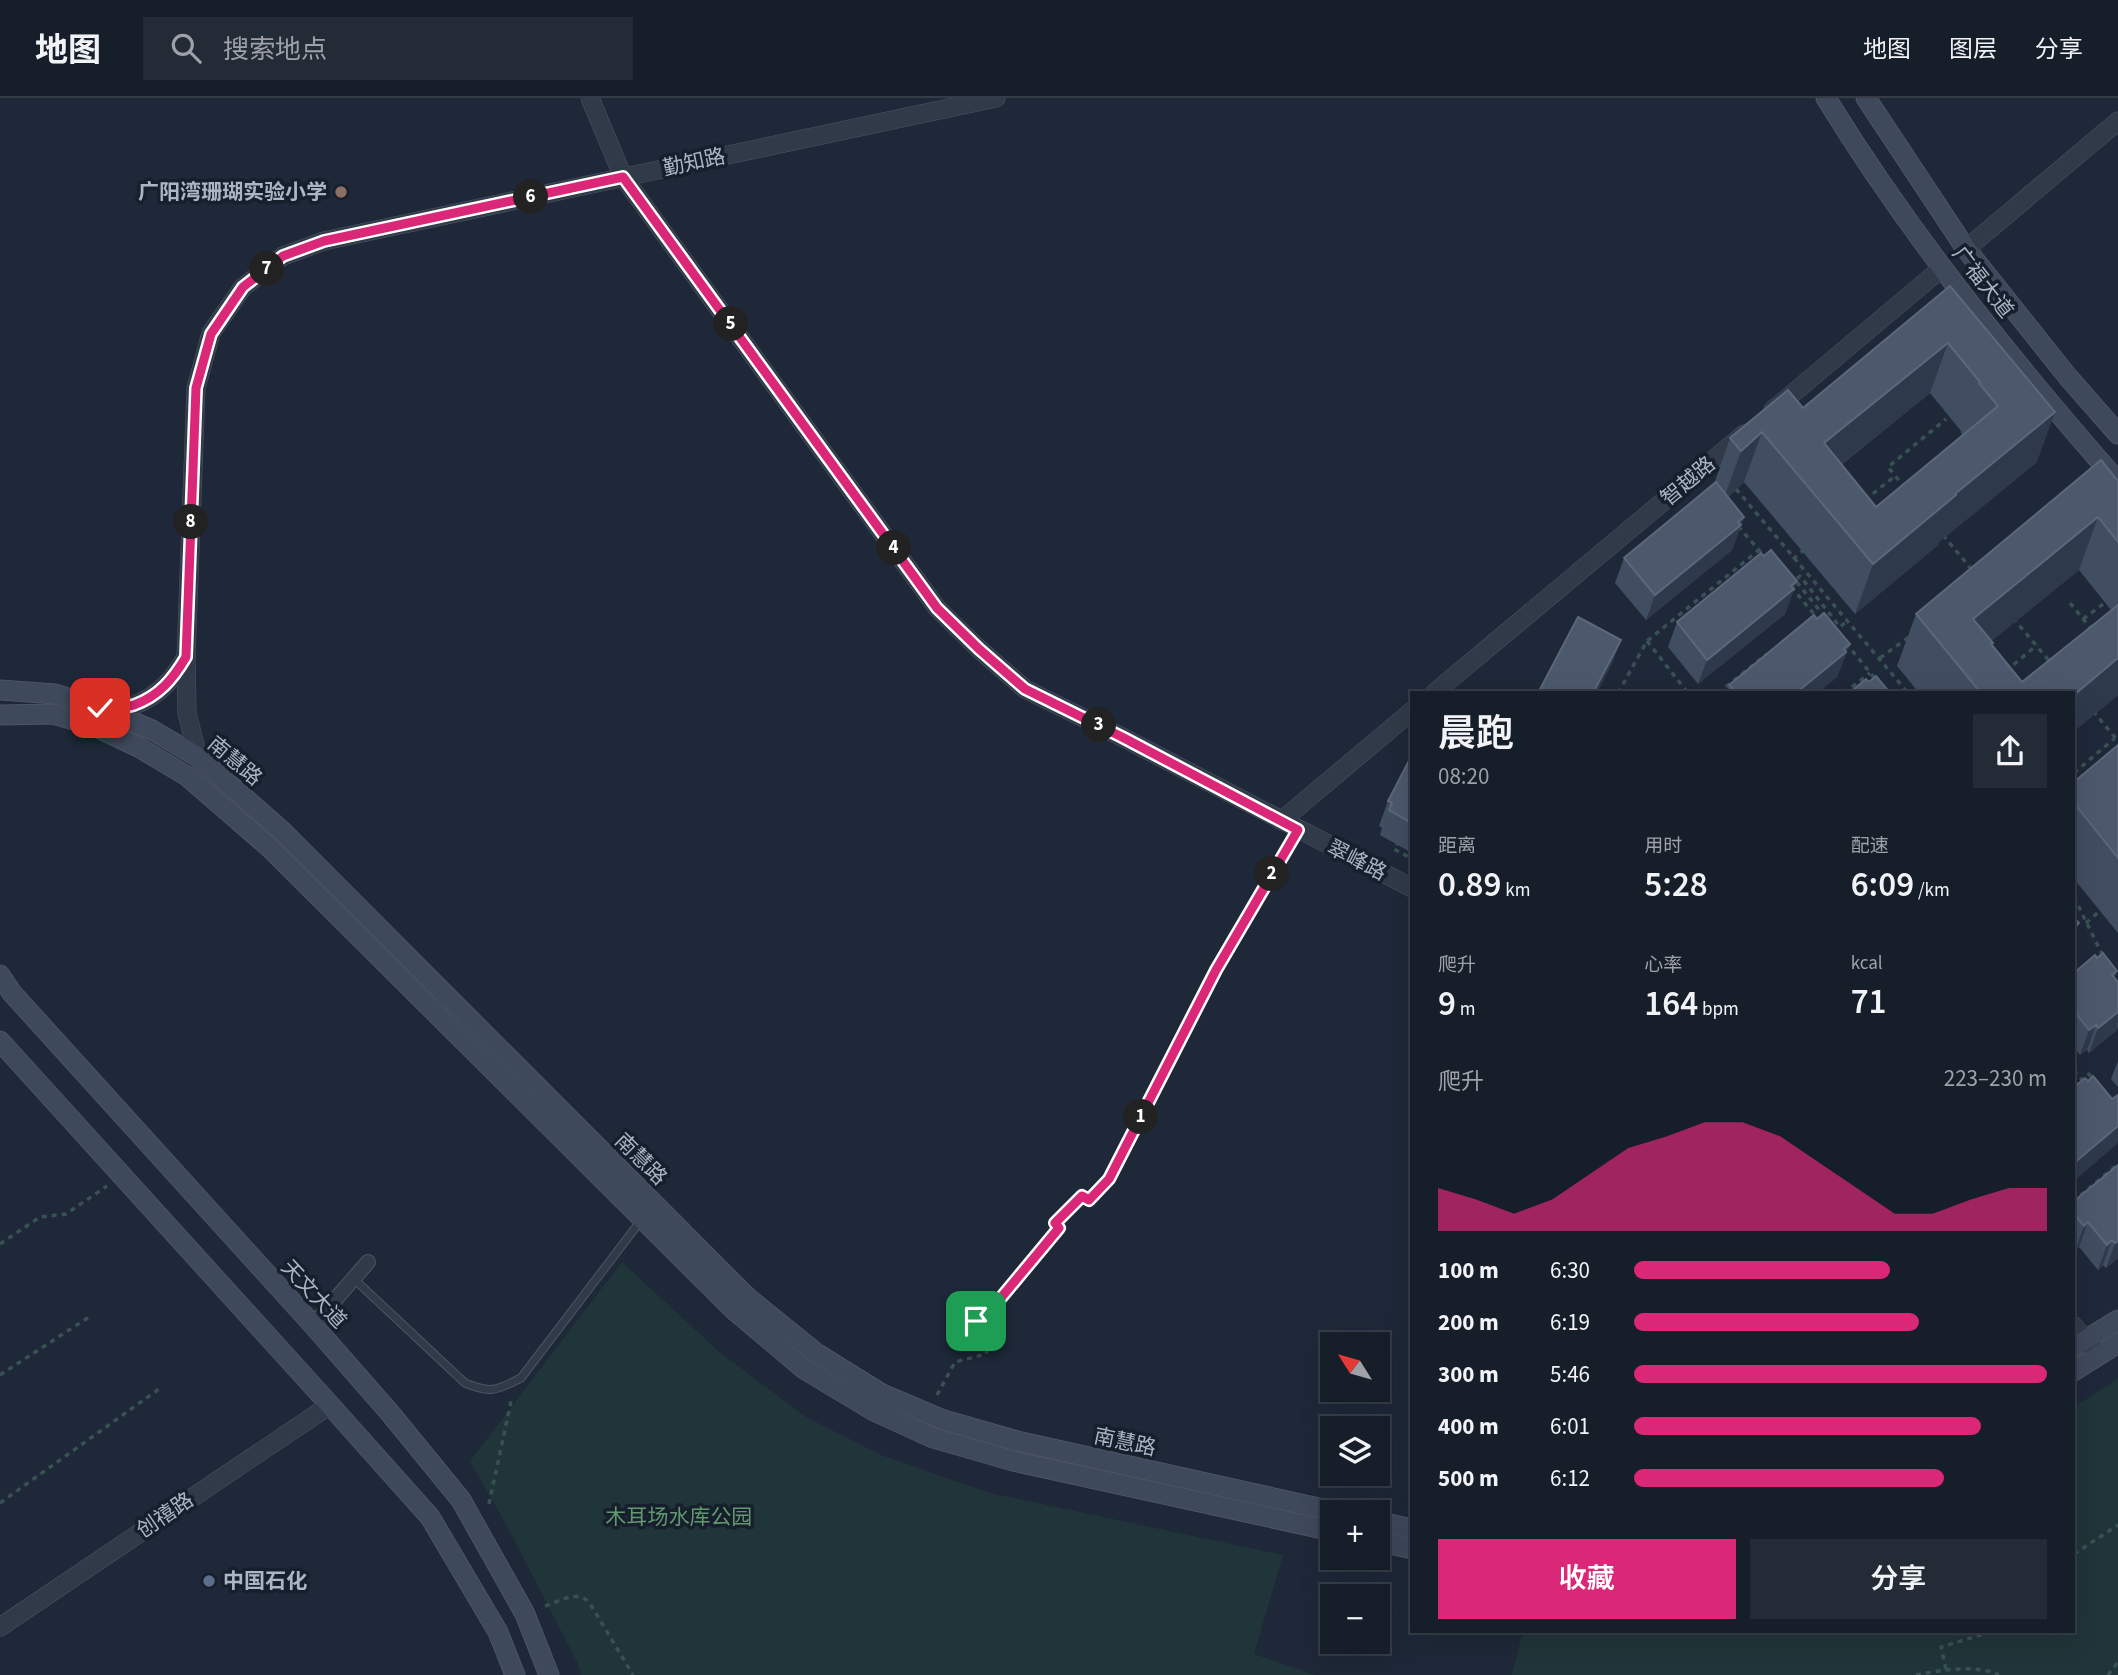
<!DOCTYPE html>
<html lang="zh">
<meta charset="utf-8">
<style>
:root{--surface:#161e2a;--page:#232b36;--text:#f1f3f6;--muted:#9ea2a8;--line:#353c47;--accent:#db2777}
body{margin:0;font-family:"Source Sans 3","Noto Sans SC",sans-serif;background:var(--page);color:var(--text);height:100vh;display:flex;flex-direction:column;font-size:26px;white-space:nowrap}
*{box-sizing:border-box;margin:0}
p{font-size:23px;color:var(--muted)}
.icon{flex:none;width:38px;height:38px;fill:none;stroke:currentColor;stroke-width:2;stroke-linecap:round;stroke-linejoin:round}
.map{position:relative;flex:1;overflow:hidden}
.sheet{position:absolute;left:1410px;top:593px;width:665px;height:942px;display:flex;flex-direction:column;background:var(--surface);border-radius:0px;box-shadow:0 7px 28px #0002,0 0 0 2px var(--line)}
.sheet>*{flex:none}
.needle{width:46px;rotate:307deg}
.tools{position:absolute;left:1320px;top:1234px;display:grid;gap:14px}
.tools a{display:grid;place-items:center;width:70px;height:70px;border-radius:0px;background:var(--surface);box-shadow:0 7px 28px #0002,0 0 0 2px var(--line);font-size:35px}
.pin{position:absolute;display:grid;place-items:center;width:60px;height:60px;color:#fff;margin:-30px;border-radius:14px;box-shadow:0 4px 10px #0006}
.km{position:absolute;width:35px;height:35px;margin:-18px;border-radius:50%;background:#222;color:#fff;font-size:19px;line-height:35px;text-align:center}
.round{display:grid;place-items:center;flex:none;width:74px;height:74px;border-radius:0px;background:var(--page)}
.headline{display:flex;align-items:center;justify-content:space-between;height:119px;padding:0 28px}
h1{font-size:38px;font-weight:600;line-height:52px}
.figures{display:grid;grid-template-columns:repeat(3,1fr);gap:10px;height:119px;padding:7px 28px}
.figures div{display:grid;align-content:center}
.figures b{font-size:35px;font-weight:600}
.figures small{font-size:19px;font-weight:400}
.figures p{font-size:19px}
.chart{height:196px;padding:14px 28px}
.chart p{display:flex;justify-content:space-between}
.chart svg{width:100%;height:126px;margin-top:7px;fill:var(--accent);opacity:.7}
.cta{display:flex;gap:14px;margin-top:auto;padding:14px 28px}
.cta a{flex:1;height:80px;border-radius:0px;background:var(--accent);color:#fff;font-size:28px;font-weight:600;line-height:80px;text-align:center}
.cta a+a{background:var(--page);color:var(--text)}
ul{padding:0 28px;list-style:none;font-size:23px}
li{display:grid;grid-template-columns:112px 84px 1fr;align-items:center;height:52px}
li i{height:18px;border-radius:9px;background:var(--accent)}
header{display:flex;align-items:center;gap:42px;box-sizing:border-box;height:98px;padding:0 35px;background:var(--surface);border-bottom:2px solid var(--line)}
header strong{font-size:33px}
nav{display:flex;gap:38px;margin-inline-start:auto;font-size:24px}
.search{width:490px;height:63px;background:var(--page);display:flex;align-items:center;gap:18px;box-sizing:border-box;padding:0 24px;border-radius:0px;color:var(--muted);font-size:26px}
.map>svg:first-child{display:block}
.green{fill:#203539}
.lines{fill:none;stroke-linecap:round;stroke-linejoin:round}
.service-casing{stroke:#4c5564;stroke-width:9}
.minor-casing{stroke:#4c5564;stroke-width:16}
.tertiary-casing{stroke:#4c5564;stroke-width:19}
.secondary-casing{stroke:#4c5564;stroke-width:21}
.path{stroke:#3a5154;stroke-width:3.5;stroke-dasharray:5 5;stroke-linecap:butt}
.service{stroke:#313a48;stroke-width:7}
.minor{stroke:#313a48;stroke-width:14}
.tertiary{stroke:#313a48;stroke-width:18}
.secondary{stroke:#3f495c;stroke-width:19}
.wall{fill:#414e61;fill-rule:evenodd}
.shaded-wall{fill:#2e3a4c}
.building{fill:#4c596c;stroke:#5b677a;stroke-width:2;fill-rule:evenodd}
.route-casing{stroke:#fff;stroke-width:14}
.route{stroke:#db2777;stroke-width:9}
.education-dot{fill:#8d6e63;stroke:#171f2d;stroke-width:2.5}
.service-dot{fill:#5c6f8a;stroke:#171f2d;stroke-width:2.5}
.labels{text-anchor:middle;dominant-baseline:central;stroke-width:7;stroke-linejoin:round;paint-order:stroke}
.street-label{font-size:21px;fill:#abb5c6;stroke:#171f2d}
.poi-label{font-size:21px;font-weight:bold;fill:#abb5c6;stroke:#171f2d;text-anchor:end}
.park-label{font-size:21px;fill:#61986f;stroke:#171f2d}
</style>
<header>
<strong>地图</strong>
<div class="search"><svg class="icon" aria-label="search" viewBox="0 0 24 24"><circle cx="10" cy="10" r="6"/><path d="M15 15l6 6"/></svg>搜索地点</div>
<nav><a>地图</a><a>图层</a><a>分享</a></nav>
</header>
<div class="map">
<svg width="2118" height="1577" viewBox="0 0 2118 1577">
<rect width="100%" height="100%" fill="#1e2838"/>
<g class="green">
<polygon points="622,1164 717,1252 806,1319 881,1357 990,1395 1283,1457 1254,1556 1315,1577 581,1577 577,1564 507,1428 470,1363"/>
<polygon points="2118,1281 2118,1577 1512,1577 1523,1533 2074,1533 2074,1309"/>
</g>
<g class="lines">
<defs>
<path id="service" d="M354,1181l111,104c26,11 32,7 56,-5l121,-159"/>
<polyline id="minor" points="313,1227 368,1164"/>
<g id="tertiary">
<polyline points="590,0 623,79 937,510 979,551 1025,591 1122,639 1412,790"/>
<polyline points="1966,151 2118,23"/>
<polyline points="1773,312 1942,170"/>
<polyline points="1434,595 1744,336"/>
<path d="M100,610c11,-1 24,0 34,-3 25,-9 39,-26 52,-48"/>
<polyline points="198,659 187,615 186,559 196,290 211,235 243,189 283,158 324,143 996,0"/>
<polyline points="1281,723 1412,613"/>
<polyline points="2074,1228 2094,1252"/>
<polyline points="0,1529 330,1307"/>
</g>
<g id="secondary">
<path d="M1826,0c84,137 186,263 292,384"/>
<polyline points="1866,0 1966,151 2068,279 2118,336"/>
<polyline points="0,592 55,596 100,610 152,632 198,659 282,733 747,1199 816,1255 882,1296 941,1321 1017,1343 1337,1414"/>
<polyline points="0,617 52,616 92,627 140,650 187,678 269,749 734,1212 804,1271 874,1313 933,1340 1013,1363 1332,1433"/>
<polyline points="0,877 12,895 313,1227 390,1315 461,1402 525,1516 549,1577"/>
<polyline points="0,943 330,1307 430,1419 498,1534 515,1577"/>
<polyline points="2074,1249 2118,1222"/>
<polyline points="2074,1273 2118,1245"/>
<polyline points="1377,1423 1412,1431"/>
<polyline points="1377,1443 1412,1451"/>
</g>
</defs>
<use href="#service" class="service-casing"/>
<use href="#minor" class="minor-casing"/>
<use href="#tertiary" class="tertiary-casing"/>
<use href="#secondary" class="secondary-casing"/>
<g class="path">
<polyline points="1905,390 1888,369 1946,321"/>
<polyline points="1736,391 1908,595"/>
<polyline points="1865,402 1895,378"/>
<polyline points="1738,428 1765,459"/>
<polyline points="1943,437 1972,472"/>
<polyline points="1793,461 1805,451"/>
<polyline points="1791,489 1820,523"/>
<polyline points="2070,505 2093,533"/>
<polyline points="1825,519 1795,482 1800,478 1840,529 1848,522"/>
<polyline points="2013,520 2051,565"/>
<polyline points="2083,521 2106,504"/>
<polyline points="1647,543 1688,595"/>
<polyline points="1846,545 1876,582"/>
<polyline points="1880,560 1909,539"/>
<polyline points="2006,573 2037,547"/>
<polyline points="1618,595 1647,543 1759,452"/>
<polyline points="1718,595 1767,556"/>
<polyline points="1844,595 1870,575"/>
<polyline points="2093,613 2118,643"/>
<polyline points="2074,675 2115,640"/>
<polyline points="1399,743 1394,751 1412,761"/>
<polyline points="2074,799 2103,858"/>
<polyline points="2086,825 2103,810"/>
<polyline points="2074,972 2082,982 2089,976 2093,982"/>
<polyline points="2077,1104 2075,1102 2118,1066"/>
<polyline points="0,1146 40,1119 66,1116 107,1088"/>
<polyline points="0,1277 89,1219"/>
<polyline points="937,1297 955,1264 986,1256 990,1239 976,1223 990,1213 1059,1130 1055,1125 1082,1098 1089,1102 1109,1081 1216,872 1290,745"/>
<polyline points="0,1405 159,1291"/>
<polyline points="489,1406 512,1299"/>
<polyline points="2074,1456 2118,1427"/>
<path d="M545,1508c15,-5 31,-16 44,-4l44,73"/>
<polyline points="1946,1571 1941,1549 1984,1536 1983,1533"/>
<path d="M1916,1577c25,-5 60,-11 83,0"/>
<polyline points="2108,1577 2118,1564"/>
</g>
<use href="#service" class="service"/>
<use href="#minor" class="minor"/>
<use href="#tertiary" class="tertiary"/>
<use href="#secondary" class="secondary"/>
</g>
<g class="wall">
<path d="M1950,188l87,176 -98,80 -1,3 -83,69 -111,-132 -16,15 16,20 -12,33 -86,70 -31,-37 9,-25 90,-74 16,-46 73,-30zM1930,295l31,38v2l2,2 -87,72 -35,-42z"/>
<path d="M2118,383v214l-44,36v-38h-155l-22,-27 19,-52zM2079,472l32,40 -89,72 -30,-36 -1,-5z"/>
<polygon points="1764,458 1797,483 1785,516 1698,586 1668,549 1677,524"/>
<polygon points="1817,521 1850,546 1837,579 1817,595 1726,595 1729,587"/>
<polygon points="2118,647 2118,835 2074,781 2074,684"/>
<polygon points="1412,657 1412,755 1380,737 1382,730 1379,728 1388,703"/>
<polygon points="2097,860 2117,873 2114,880 2118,884 2118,929 2117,932 2089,955 2087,952 2080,957 2074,949 2074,875"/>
<polygon points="2118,963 2118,989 2111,981"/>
<polygon points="2118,1067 2118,1160 2106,1170 2103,1167 2098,1172 2079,1149 2075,1153 2074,1152 2074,1103"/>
</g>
<g class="shaded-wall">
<polygon points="1948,245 1930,295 1810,391 1824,345"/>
<polygon points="2055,314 2037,364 1939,444 1938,447 1855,516 1873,466 1955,396"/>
<polygon points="1762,334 1744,384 1723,403 1741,353"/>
<polygon points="1744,419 1732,452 1646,522 1655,497"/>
<polygon points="2098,419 2079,472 1960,569 1973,521"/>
<polygon points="1797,483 1785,516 1698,586 1707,562"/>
<polygon points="1621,542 1612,566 1597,595 1593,595"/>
<polygon points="1850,546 1837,579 1817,595 1796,595"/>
<polygon points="2118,560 2118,597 2074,633 2074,597"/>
<polygon points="2118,914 2117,932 2089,955 2098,930"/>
<polygon points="2096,927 2087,952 2080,957 2089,932"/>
<polygon points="2118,1028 2118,1043 2117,1046 2074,1083 2074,1065"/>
<polygon points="2088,1124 2079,1149 2075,1153 2084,1128"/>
<polygon points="2112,1142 2103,1167 2098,1172 2107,1147"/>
<polygon points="2118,1143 2118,1160 2106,1170 2115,1145"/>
</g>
<g class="building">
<path d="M1950,188l105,126 -100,82 1,1 -83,69 -111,-132 -21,19 -11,-13 58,-48 15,18zM1948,245l32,39 -1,1 19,23 -122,101 -52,-64z"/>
<polygon points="2101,362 2118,383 2118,444 2098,419 1973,521 1993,545 1991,546 2022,584 2118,507 2118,560 2074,597 2074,595 1981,595 1916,516"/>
<polygon points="1716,384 1744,419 1738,424 1741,427 1655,497 1624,460"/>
<polygon points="1771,452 1797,483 1791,488 1794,491 1707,562 1677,524 1761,455 1764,458"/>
<polygon points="1824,515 1850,546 1844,551 1846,554 1796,595 1736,595 1729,587 1814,517 1817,521"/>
<polygon points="1578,519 1621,542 1593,595 1538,595"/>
<polygon points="1876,578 1890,595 1849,595 1866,581 1869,584"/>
<polygon points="2118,647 2118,760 2074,705 2074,684"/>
<polygon points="1412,657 1412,725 1389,712 1392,705 1388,703"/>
<polygon points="2074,820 2079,825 2074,830"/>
<polygon points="2103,855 2117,873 2112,877 2118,884 2118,914 2098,930 2096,927 2089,932 2074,913 2074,875 2095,857 2097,860"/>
<polygon points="2093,978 2112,1001 2118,997 2118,1028 2074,1065 2074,989 2085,980 2088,983"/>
<polygon points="2118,1067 2118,1143 2115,1145 2112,1142 2107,1147 2088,1124 2084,1128 2074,1116 2074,1109 2077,1106 2074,1103"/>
</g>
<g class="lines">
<defs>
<path id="route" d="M100,610c11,-1 24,0 34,-3 25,-9 39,-26 52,-48l10,-269 15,-54 32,-47 40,-31 41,-15 299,-64 314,431 42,41 46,40 97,48 176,93 -82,140 -107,209 -20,21 -7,-4 -27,27 4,5 -69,83 -14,10"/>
</defs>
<use href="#route" class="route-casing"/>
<use href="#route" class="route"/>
</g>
<circle class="education-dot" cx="341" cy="94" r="7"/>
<circle class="service-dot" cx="209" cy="1483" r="7"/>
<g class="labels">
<g class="street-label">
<text transform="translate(694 64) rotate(-12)">勤知路</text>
<text transform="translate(1983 184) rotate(52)">广福大道</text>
<text transform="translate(1688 383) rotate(-40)">智越路</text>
<text transform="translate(235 663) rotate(40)">南慧路</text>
<text transform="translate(1357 762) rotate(27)">翠峰路</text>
<text transform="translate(641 1061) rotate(45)">南慧路</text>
<text transform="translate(314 1196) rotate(47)">天文大道</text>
<text transform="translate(1125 1344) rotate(12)">南慧路</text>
<text transform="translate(165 1417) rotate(-34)">创禧路</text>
</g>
<g class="poi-label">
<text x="327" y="94">广阳湾珊瑚实验小学</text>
<text x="223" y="1483" text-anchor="start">中国石化</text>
</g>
<g class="park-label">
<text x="679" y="1419">木耳场水库公园</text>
</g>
</g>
</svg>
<div class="tools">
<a><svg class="needle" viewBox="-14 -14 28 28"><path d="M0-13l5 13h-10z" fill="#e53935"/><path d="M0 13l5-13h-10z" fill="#9ea2a8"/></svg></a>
<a><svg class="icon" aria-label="layers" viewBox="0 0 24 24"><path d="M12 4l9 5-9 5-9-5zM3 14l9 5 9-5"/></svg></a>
<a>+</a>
<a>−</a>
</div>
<div class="pin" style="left:976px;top:1223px;background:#1e9e55"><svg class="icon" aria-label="arrive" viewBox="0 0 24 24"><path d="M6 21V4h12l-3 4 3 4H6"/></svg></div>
<div class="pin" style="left:100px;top:610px;background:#d93025"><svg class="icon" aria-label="check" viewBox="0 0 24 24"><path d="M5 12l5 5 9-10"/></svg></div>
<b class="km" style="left:1141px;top:1019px">1</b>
<b class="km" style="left:1272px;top:776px">2</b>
<b class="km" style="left:1099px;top:627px">3</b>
<b class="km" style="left:894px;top:450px">4</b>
<b class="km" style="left:731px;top:226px">5</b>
<b class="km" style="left:531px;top:99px">6</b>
<b class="km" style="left:267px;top:171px">7</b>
<b class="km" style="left:191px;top:424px">8</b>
<section class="sheet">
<div class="headline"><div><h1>晨跑</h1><p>08:20</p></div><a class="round"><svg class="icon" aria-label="share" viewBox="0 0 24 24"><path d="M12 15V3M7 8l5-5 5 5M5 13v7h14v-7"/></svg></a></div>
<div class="figures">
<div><p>距离</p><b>0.89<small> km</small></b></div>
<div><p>用时</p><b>5:28</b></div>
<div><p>配速</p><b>6:09<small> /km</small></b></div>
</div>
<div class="figures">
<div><p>爬升</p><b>9<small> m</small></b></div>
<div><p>心率</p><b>164<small> bpm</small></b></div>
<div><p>kcal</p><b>71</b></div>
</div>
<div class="chart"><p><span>爬升</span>223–230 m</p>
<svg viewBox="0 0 160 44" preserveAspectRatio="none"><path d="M0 44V29L10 33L20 38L30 33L40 24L50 15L60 11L70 6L80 6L90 11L100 20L110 29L120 38L130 38L140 33L150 29L160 29V44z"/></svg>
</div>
<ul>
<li><b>100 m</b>6:30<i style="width:62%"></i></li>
<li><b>200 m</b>6:19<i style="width:69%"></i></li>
<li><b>300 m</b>5:46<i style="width:100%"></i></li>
<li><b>400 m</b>6:01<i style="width:84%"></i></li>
<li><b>500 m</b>6:12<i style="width:75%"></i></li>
</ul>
<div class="cta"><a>收藏</a><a>分享</a></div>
</section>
</div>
